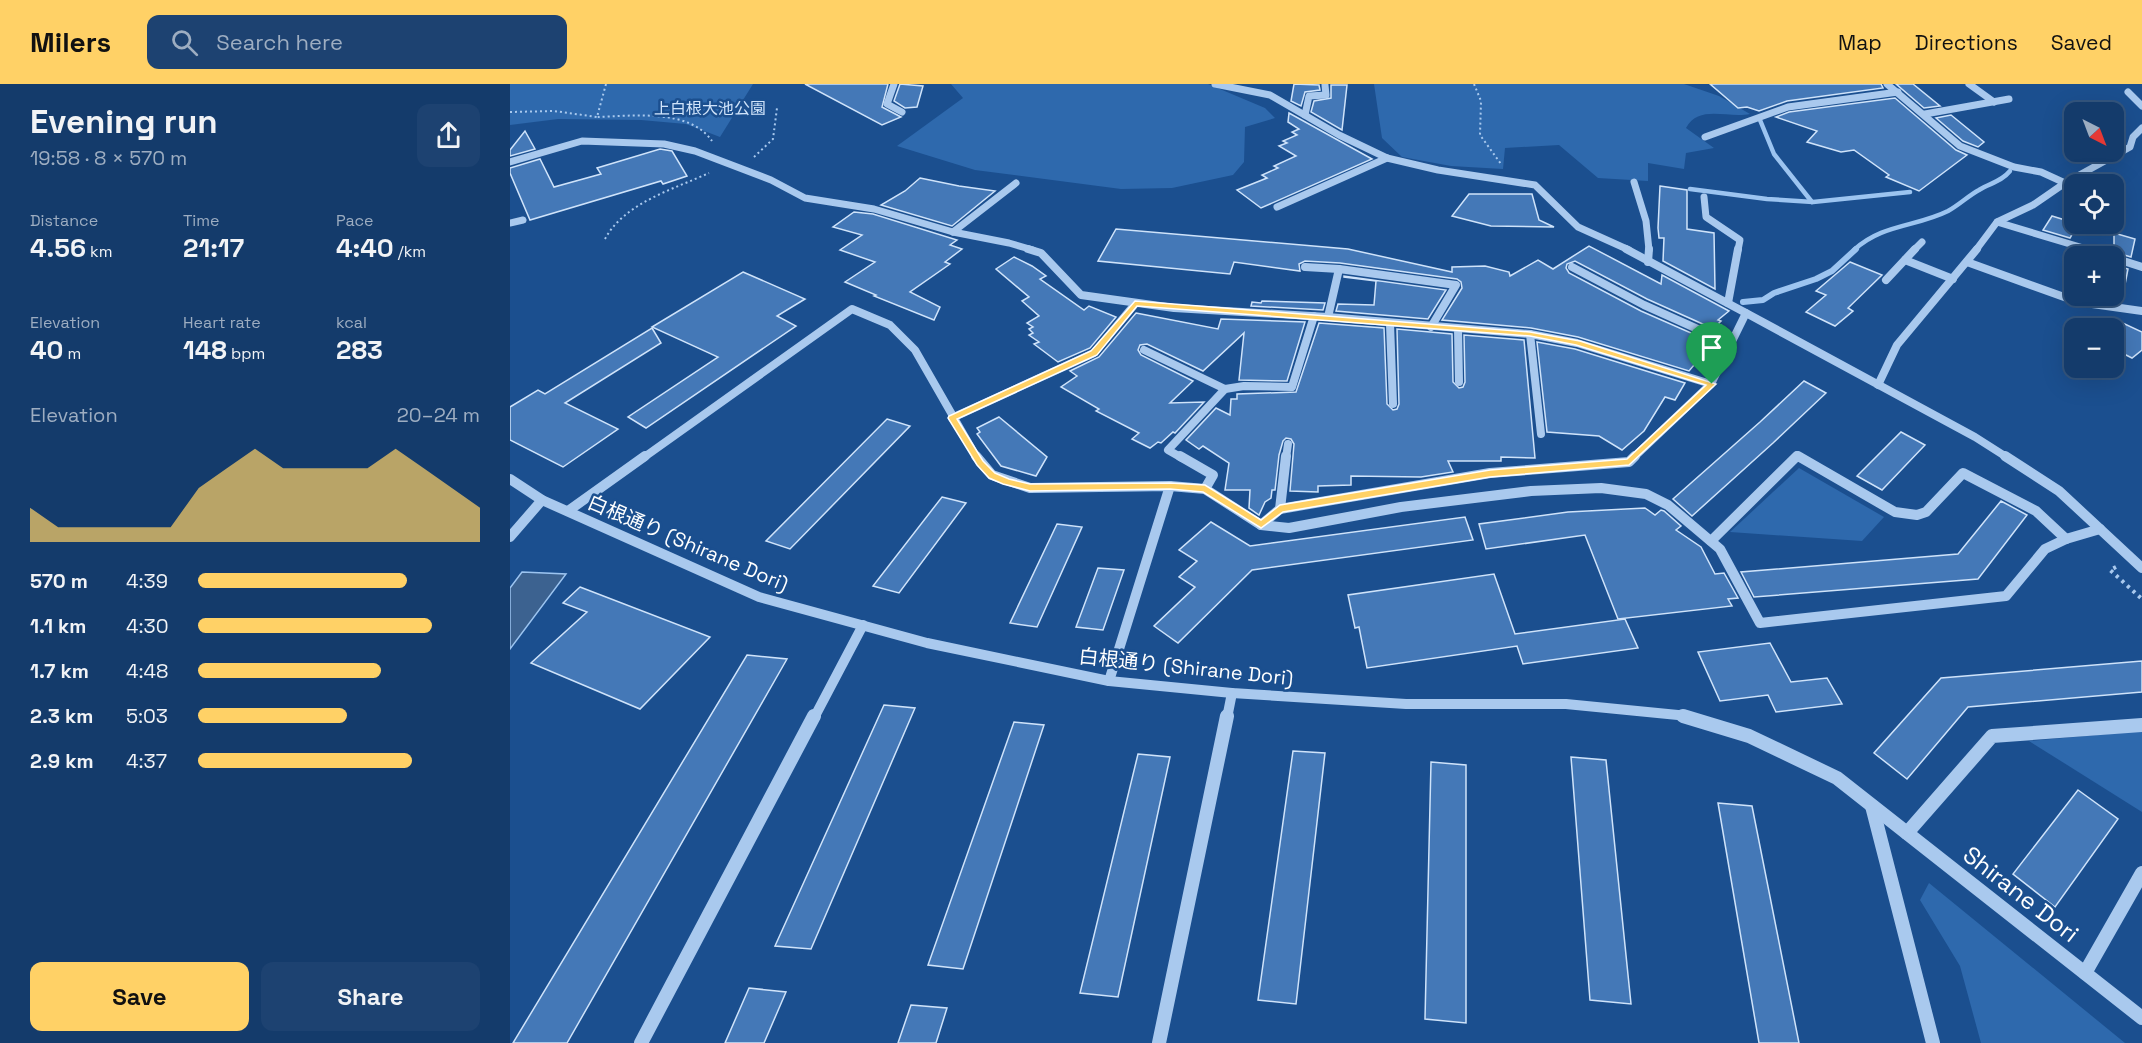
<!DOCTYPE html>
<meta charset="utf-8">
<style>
:root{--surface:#143b6b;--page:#1d4271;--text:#f1f3f6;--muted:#9dadc1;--line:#33557e;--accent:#ffd166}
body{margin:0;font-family:"Space Grotesk","Noto Sans JP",sans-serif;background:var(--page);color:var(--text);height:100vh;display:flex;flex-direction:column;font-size:22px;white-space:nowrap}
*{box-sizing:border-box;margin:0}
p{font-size:20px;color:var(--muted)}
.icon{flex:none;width:33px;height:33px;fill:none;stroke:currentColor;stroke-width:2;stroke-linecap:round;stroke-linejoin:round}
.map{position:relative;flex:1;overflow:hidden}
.sheet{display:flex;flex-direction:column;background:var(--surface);width:510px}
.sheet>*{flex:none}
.needle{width:39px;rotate:138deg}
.buttons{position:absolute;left:1554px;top:18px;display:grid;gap:12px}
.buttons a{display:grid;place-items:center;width:60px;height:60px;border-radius:12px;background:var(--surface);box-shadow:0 6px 24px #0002,0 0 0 2px var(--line);font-size:30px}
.pin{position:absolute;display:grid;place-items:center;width:51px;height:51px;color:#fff;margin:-62px -26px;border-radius:50% 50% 50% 0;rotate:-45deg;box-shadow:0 0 6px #0007}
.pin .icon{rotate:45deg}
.round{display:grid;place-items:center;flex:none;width:63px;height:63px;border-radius:12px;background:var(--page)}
.headline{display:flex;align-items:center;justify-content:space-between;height:102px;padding:0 30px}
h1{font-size:33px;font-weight:700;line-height:45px}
.stats{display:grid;grid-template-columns:repeat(3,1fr);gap:9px;height:102px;padding:6px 30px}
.stats div{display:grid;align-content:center}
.stats b{font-size:26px;font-weight:700}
.stats small{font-size:16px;font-weight:400}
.stats p{font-size:16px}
.chart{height:168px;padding:12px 30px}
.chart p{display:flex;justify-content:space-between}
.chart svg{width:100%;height:108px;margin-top:6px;fill:var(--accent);opacity:.7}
.button{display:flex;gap:12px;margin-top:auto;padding:12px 30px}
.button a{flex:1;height:69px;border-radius:12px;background:var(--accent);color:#111;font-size:24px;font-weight:700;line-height:69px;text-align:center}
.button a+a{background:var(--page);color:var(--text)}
ul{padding:0 30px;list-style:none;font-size:20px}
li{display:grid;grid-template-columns:96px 72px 1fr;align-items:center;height:45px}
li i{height:15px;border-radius:8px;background:var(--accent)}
header{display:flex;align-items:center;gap:36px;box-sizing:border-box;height:84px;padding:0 30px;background:var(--accent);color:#111}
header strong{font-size:28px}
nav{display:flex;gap:33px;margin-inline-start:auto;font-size:21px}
.search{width:420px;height:54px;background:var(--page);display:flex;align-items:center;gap:15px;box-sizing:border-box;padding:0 21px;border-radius:12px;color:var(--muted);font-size:22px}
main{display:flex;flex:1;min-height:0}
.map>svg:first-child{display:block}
.green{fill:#2e69ad}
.water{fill:#3c6290;stroke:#9cc4f0;stroke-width:1.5}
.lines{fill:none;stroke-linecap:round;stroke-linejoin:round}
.stream-far1{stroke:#9cc4f0;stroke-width:4.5}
.stream{stroke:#9cc4f0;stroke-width:6}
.building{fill:#4478b7;stroke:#cfe3fa;stroke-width:1.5}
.path-far1{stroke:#a9c9ee;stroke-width:2;stroke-dasharray:2 3;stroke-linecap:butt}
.path{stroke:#a9c9ee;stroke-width:4;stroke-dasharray:3 4.5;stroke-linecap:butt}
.minor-far3{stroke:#a9c9ee;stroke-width:7}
.minor-far2{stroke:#a9c9ee;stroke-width:8}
.minor-far1{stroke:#a9c9ee;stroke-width:10}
.minor{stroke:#a9c9ee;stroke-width:14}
.route{fill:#ffd166;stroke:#fff;stroke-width:1.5;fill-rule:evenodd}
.labels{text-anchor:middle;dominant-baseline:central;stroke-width:5;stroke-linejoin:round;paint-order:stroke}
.far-park-label{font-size:16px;fill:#cfe3fa;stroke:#1b4f8f}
.street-label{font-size:20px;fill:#fff;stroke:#1b4f8f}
.near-street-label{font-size:24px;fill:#fff;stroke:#1b4f8f}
</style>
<header>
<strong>Milers</strong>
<div class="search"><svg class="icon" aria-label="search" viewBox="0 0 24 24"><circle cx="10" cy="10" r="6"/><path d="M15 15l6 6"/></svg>Search here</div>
<nav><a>Map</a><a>Directions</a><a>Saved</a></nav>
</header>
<main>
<section class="sheet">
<div class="headline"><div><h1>Evening run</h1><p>19:58 · 8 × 570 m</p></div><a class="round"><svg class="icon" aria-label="share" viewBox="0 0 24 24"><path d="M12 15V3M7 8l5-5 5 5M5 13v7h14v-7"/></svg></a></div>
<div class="stats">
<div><p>Distance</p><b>4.56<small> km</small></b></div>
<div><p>Time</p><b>21:17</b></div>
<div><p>Pace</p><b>4:40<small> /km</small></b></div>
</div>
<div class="stats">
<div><p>Elevation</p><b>40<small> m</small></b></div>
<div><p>Heart rate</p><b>148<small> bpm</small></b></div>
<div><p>kcal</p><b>283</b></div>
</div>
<div class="chart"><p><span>Elevation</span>20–24 m</p>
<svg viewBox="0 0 160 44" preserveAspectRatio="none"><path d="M0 44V30L10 38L20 38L30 38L40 38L50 38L60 22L70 14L80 6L90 14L100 14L110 14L120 14L130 6L140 14L150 22L160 30V44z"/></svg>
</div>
<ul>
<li><b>570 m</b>4:39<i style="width:74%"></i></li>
<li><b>1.1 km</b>4:30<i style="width:83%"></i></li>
<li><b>1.7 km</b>4:48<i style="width:65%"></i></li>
<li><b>2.3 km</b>5:03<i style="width:53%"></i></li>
<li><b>2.9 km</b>4:37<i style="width:76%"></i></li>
</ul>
<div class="button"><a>Save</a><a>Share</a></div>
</section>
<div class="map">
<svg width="1632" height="959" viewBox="0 0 1632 959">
<rect width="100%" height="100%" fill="#1b4f8f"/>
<g class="green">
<polygon points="0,0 243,0 210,53 176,40 131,36 48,35 0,41"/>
<polygon points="441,0 698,0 755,24 765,34 735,43 734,78 723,91 662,104 611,105 465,86 387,62 453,14"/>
<path d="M864,0h310l35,12 31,18c-22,5 -51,-10 -64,14l28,20 -28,5 -2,16 -36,-6v18l-50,-3 -39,-33 -54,3 -2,21 -52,-3 -49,-9 -20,-19z"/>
<polygon points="1289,384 1374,433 1352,457 1220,448"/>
<polygon points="1632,647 1632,728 1519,657"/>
<polygon points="1419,799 1615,959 1471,959 1450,882 1410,816"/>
</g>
<polygon class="water" points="12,488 56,490 0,565 0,504"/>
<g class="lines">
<g class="stream-far1">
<polyline points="1250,36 1264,70 1302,118"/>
<polyline points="1180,105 1257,115 1303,118 1400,108"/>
<path d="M1344,166c28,-26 62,-23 94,-39 11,-6 20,-15 31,-21 11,-7 22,-8 31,-19"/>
</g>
<polyline class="stream" points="1233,218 1253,216 1264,209 1306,195 1322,187 1346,165"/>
</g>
<g class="building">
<polygon points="295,0 378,0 372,23 391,33 372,41"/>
<polygon points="390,0 413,2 407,23 395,24 384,17"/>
<polygon points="784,0 809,1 810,6 795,8 791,22 781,17"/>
<polygon points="1200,0 1371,0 1373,4 1277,17 1249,27 1237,23 1228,24"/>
<polygon points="1386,0 1403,0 1430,22 1414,24"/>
<polygon points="821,1 837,1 832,46 801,28 804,17 821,14"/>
<polygon points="1385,14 1446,66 1457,71 1409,107 1376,93 1379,91 1344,66 1331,68 1297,58 1307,47 1266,33 1279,28"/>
<polygon points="779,29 862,75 751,124 727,106 757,94 752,91 768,84 764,82 786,72 769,62 777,59 773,57 787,51 782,48 789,45 778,38"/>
<polygon points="1441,31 1474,58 1468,63 1453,57 1426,34"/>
<polygon points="15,47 25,65 0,72 0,66"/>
<polygon points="150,65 162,67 177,92 153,100 151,97 20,136 0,89 0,84 30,75 44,103 91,90 87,84"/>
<polygon points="410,94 449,102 485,107 442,142 371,121 395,107"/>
<polygon points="1150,102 1177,106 1177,145 1204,149 1205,205 1153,177 1154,154 1149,154 1148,144"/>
<polygon points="959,110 1022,110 1029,136 1044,143 981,142 942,132"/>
<polygon points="344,128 363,130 447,156 440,161 452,165 435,178 440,180 400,208 430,223 424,236 364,212 366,211 335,198 365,178 330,166 352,151 323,143"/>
<polygon points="1542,132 1568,140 1560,154 1533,146"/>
<polygon points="606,145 838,165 942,188 942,183 975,182 999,188 1000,192 1028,176 1043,185 1079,162 1151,200 1152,191 1219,227 1208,236 1211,237 1208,240 1211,241 1206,246 1137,215 1065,177 1057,180 1056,184 1059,189 1131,227 1197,256 1195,258 1201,261 1179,287 1068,253 1021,244 932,236 952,204 951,198 947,195 830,179 795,177 789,180 790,187 724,178 720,190 588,177"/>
<polygon points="1604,149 1625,155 1621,173 1604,168"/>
<polygon points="504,173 522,182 536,192 530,195 574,226 579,222 606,233 580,264 548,278 524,260 529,258 519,251 523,249 519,245 523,243 517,239 529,232 512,217 519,213 486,185"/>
<polygon points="1340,178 1372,191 1338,224 1343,227 1325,242 1296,228 1316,211 1306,207"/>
<polygon points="1604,181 1618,185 1612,216 1604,215"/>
<polygon points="233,188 295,215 267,232 286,242 136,344 118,333 208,273 142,243"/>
<polygon points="834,193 834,192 936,206 918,235 826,227 828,220 864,221 866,197"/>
<polygon points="752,217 815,219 813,226 741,222 742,218 751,219"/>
<polygon points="626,229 708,245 711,235 795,238 777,297 729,296 734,249 693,287 637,260 630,261 628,266 631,271 683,297 660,319 694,318 665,349 663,348 651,359 648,358 640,364 622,355 629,349 586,327 589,325 551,303 567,292 560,287 589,273"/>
<polygon points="1604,235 1632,248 1632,266 1622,274 1604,265"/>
<polygon points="809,239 874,244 877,320 883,326 887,325 889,320 887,245 942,250 943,298 949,304 953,303 955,298 954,251 1014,256 1025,374 991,373 991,377 938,377 943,388 911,393 841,392 841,401 808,402 808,408 780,407 784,360 781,355 776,354 773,357 769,371 765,406 762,406 761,414 755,418 749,431 739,424 740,406 715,406 719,379 693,362 689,365 676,356 706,324 720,331 721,315 727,315 727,310 786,308"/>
<polygon points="142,244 151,259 55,319 108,345 53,383 0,356 0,323 28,306 35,310"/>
<polygon points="1027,258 1065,265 1175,299 1165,316 1155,313 1134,347 1112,366 1089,352 1037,348"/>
<polygon points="1294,297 1316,309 1263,359 1182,432 1163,415 1250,338"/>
<polygon points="489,333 537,373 526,392 491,382 467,350 470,348 467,344"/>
<polygon points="377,335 400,342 280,465 256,457"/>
<polygon points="1391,348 1415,361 1372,406 1347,392"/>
<polygon points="432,413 456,419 389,509 363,502"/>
<polygon points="1491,417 1517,431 1468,495 1244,513 1231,488 1448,470"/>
<polygon points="1135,424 1145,431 1151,426 1154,427 1171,442 1166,446 1191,463 1205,490 1214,489 1228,514 1218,515 1222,522 1108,535 1075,451 976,465 969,440 1058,428"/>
<polygon points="955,433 963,456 742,486 668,559 644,542 685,503 669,493 687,477 669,466 701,438 740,462"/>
<polygon points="547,440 572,443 527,543 500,539"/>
<polygon points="588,484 614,486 593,546 566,543"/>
<polygon points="984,490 1005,550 1115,535 1128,564 1013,580 1007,562 857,584 849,543 845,544 838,511"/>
<polygon points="70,503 200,553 130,625 21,579 77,528 53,519"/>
<polygon points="1260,559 1281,598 1317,594 1332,620 1266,628 1258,611 1210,617 1188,568"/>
<polygon points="237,571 277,575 57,959 3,959"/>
<polygon points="1632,577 1632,608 1458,623 1397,695 1364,669 1431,594"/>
<polygon points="374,621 405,624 301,865 265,862"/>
<polygon points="504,638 534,641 453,885 418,881"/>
<polygon points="783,667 815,669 786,920 748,916"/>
<polygon points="628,670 660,673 608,913 570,909"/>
<polygon points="1061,673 1096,676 1121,920 1080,916"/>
<polygon points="921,678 956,681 956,939 915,935"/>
<polygon points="1568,706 1608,735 1545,823 1503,790"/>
<polygon points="1208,719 1242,722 1289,959 1249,959"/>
<polygon points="239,904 276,908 254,959 215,959"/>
<polygon points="401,921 437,924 426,959 388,959"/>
</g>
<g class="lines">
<g class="path-far1">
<path d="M96,0l-9,33c35,-1 92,-9 115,24"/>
<polyline points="964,0 971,17 970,51 991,80"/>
<polyline points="0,28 44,27 87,33"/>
<polyline points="244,73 263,55 267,24"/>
<path d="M95,155c19,-36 69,-50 104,-66"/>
</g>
<polyline class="path" points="1606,483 1600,486 1632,515"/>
<g class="minor-far3">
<polyline points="384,0 377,20 392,28"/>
<polyline points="705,0 760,11 829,51 877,74 928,86 1025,101 1068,143 1119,166"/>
<polyline points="1377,0 1450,62 1504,83 1531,88 1555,99 1523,121 1487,138 1466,166"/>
<polyline points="1459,0 1484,18"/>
<polyline points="1618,8 1632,22"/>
<polyline points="1415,30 1499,15"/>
<polyline points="795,31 799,12 816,11 815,1"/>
<polyline points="1195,53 1278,23 1388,8"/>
<polyline points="0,78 72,57 154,60 185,67 261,96 295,114 364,125 443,148 499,159 523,166"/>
<polyline points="1124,98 1136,137 1139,166"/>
<polyline points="1555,99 1620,63 1623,53 1632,44"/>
<polyline points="1194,113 1196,133 1230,156 1228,166"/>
<polyline points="767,123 877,74"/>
<polyline points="1487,138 1580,166"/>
<polyline points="0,139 13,136"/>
<polyline points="443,148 506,99"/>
<polyline points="1404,166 1412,158"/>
</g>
<g class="minor-far2">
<polyline points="518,165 531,169 571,211 664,224 818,233 1020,250 1067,259 1201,300"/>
<polyline points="1116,165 1236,229"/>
<polyline points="1575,165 1598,172"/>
<polyline points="1604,174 1632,183"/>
<polyline points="1395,176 1443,195"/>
<polyline points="1138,178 1139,165"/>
<polyline points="1457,178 1568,218 1632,227"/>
<polyline points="795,183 829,185 946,201 921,243"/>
<polyline points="1062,183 1134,221 1221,260"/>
<polyline points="1376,196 1405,165"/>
<polyline points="1218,219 1228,165"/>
<polyline points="818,233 829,185"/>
<polyline points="880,240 883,320"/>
<polyline points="948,245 949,298"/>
<polyline points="1020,250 1031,350"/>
<polyline points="634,266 715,305"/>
<polyline points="1368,301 1387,261 1467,165"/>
<polyline points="442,334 584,269 625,220"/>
<polyline points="133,374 342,225 380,241 405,266 467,374"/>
<polyline points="672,374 658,366 715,305 734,302 782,303 804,232"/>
<polyline points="776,374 778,360"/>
<polyline points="1123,374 1201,300 1236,229 1465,353 1498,374"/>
<polyline points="1285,374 1287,372 1290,374"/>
</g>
<g class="minor-far1">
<polyline points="466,372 482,391 520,404 660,402 695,405 751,441 779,444 891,423 1021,407 1091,404 1136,410 1158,421 1210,465 1250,539 1496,512 1535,465 1556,455 1590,445"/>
<polyline points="670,372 703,391 695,405"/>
<polyline points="1288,372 1385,428 1407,431 1416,428 1453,389 1526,427 1556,455"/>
<polyline points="1495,372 1549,407 1632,484"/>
<polyline points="0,395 32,416 249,513 417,559 599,597 722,609 896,620 1056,620 1168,631 1178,634"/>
<polyline points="770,425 776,372"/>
<polyline points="58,427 135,372"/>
<polyline points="751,441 770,425 980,389 1119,378 1125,372"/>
<polyline points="0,453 32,416"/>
<polyline points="1201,457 1287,372"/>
<polyline points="599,597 660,402"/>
<polyline points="304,634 353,541"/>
<polyline points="717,634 722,609"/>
</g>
<g class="minor">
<polyline points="1173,632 1239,652 1327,694 1632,934"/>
<polyline points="1362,722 1423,959"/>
<polyline points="1397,749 1482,652 1632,641"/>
<polyline points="1575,889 1632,789"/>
<polyline points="131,959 304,632"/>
<polyline points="649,959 717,632"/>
</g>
</g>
<path class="route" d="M625,217l395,31 50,9 136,43 -87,81 -139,12 -207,35 -22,16 -58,-36 -33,-3 -140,2 -27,-7 -14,-6 -12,-13 -29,-47 1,-2 142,-65zM627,222l393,30 46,9 130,40 -79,74 -137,11 -210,35 -19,15 -56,-35 -35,-2 -140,1 -21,-5 -14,-6 -12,-12 -26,-42 140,-64z"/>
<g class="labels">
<g class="far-park-label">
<text x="200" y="24">上白根大池公園</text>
</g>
<g class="street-label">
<text transform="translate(178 459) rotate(23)">白根通り (Shirane Dori)</text>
<text transform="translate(676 583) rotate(6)">白根通り (Shirane Dori)</text>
</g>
<g class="near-street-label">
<text transform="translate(1511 810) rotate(38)">Shirane Dori</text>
</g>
</g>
</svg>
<div class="buttons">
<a><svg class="needle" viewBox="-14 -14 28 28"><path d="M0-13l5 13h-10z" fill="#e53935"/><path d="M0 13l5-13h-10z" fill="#9dadc1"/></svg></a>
<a><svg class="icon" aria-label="locate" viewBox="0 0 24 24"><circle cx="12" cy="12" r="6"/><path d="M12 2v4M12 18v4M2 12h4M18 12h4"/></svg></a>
<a>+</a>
<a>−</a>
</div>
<div class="pin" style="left:1202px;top:300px;background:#1e9e55"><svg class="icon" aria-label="arrive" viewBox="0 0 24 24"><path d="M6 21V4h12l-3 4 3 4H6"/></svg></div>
</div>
</main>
